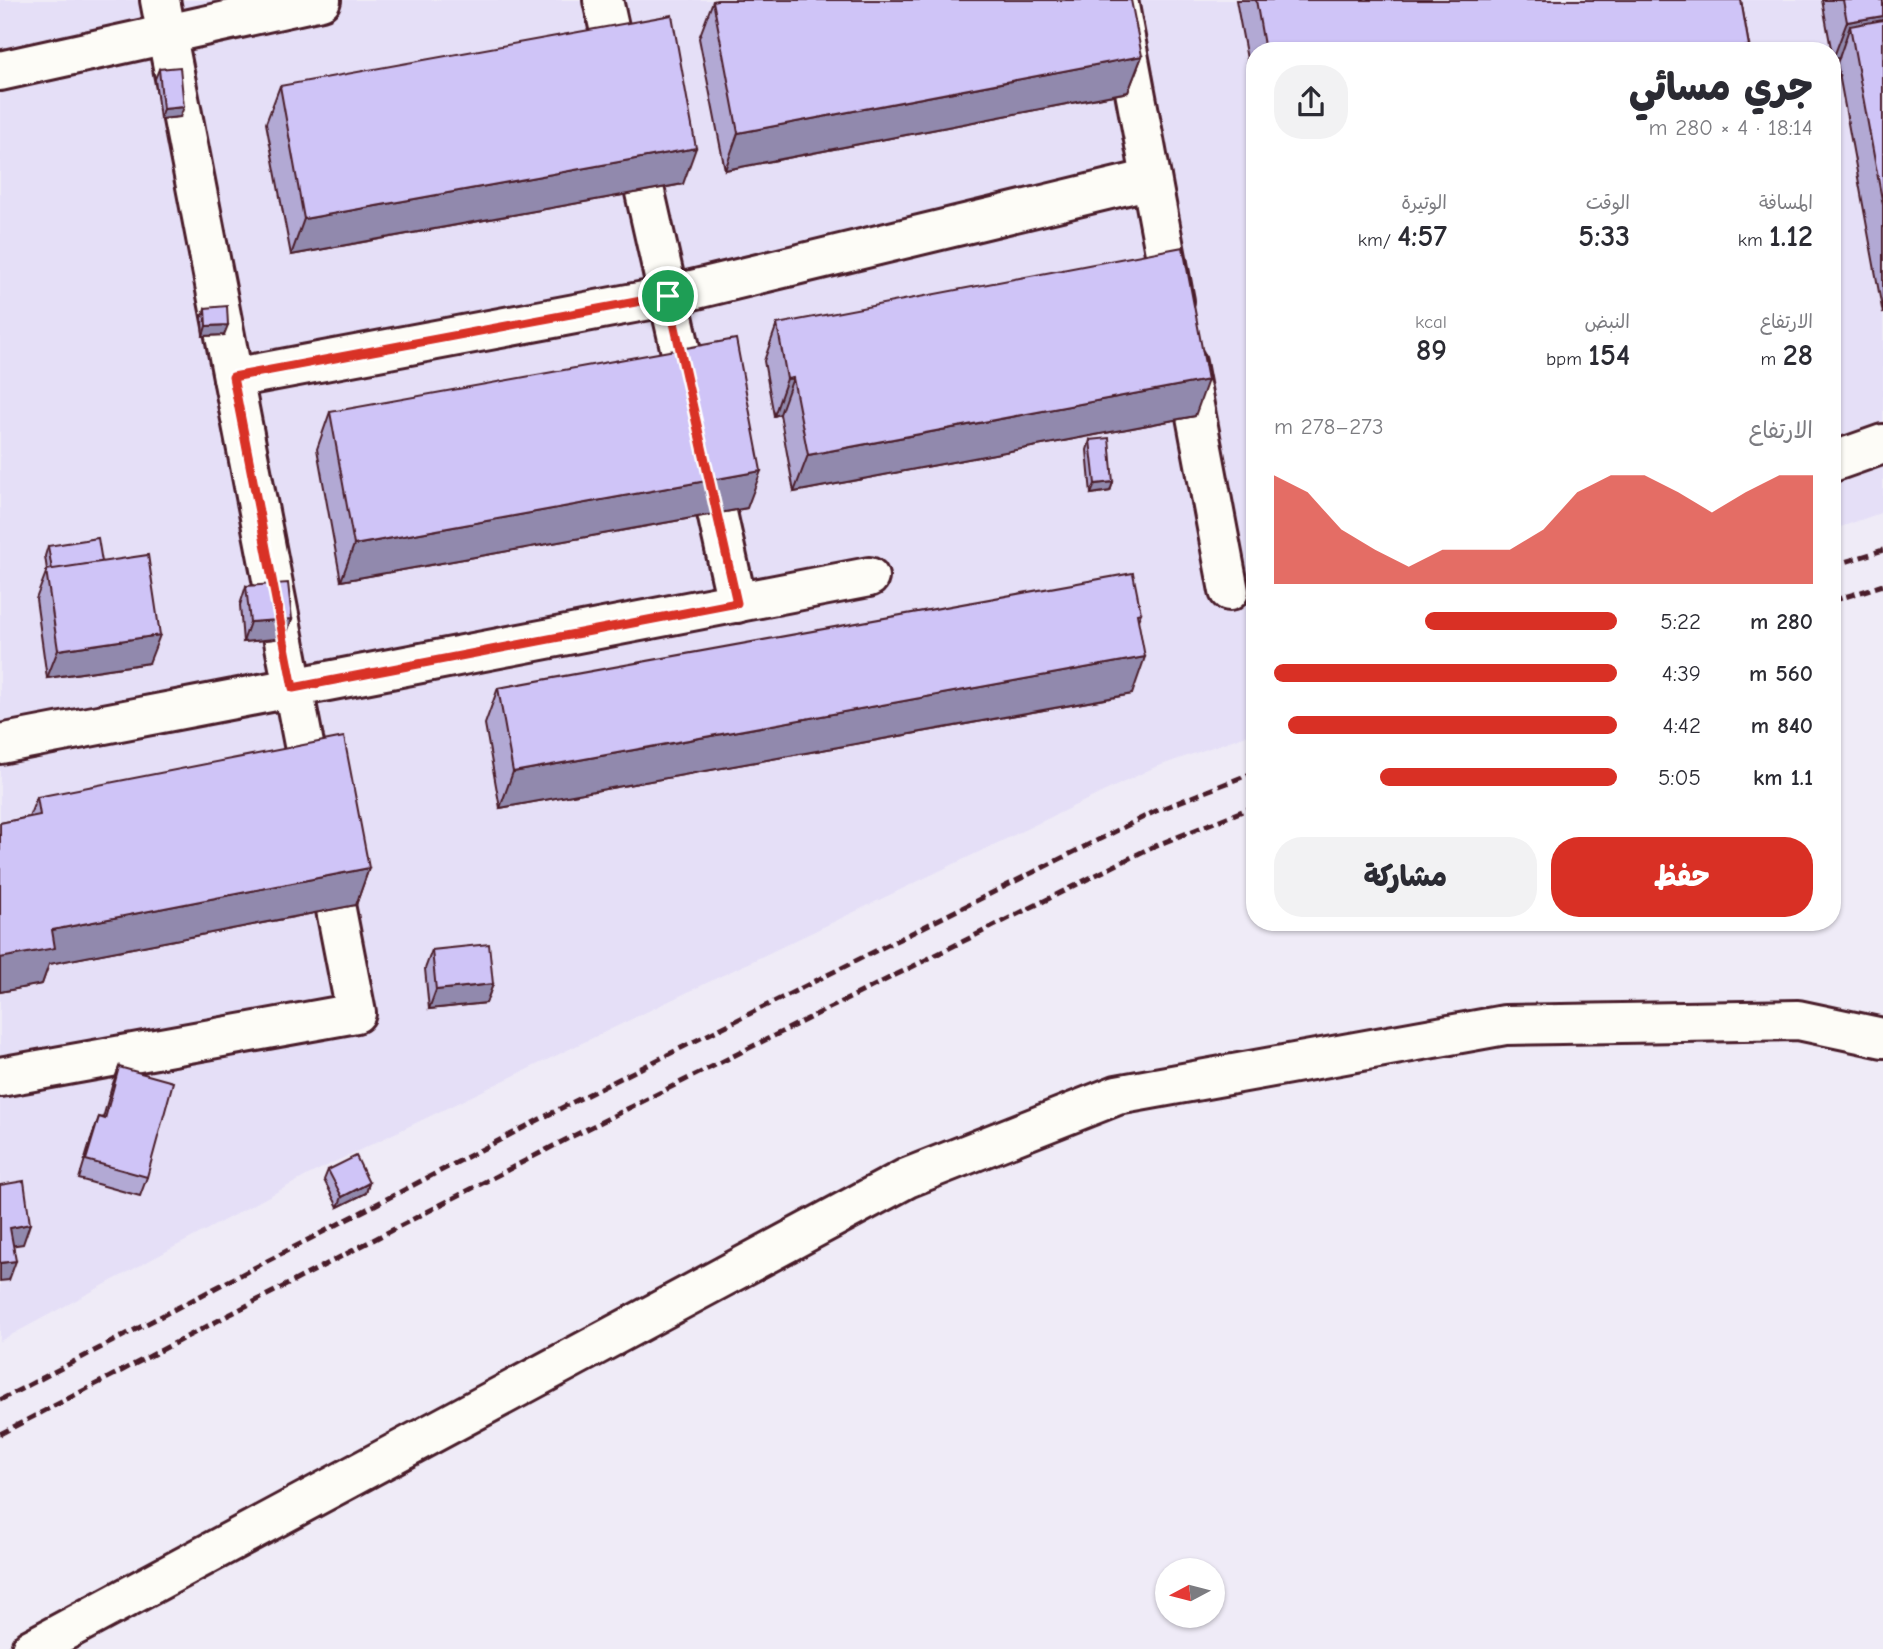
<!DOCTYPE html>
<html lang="ar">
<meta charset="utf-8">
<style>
:root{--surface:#fff;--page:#f2f2f3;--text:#2b2b33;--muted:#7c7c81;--accent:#d93025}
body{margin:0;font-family:"Comic Neue","Playpen Sans Arabic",sans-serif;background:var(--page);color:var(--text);direction:rtl;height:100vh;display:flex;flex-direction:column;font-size:26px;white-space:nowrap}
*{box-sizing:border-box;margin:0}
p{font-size:23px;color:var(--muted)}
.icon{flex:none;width:38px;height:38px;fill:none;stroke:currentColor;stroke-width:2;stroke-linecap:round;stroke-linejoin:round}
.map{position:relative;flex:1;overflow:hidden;direction:ltr}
.sheet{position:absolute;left:1246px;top:42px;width:595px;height:889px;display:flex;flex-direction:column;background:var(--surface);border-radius:28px;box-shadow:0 2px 5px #0004;direction:rtl}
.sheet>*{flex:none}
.needle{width:46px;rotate:263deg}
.controls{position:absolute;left:1155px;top:1558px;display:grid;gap:14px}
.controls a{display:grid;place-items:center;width:70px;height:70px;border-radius:50%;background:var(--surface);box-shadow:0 2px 5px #0004;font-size:35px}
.pin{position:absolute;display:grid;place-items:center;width:60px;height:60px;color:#fff;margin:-30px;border:4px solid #fff;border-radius:50%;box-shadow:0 2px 7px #0007}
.round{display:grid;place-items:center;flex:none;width:74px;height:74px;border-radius:28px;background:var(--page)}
.summary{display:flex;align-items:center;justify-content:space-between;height:119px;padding:0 28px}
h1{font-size:38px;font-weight:800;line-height:52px}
.metrics{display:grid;grid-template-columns:repeat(3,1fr);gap:10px;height:119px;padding:7px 28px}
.metrics div{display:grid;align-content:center}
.metrics b{font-size:30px;font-weight:800}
.metrics small{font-size:19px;font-weight:400}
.metrics p{font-size:19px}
.chart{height:196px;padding:14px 28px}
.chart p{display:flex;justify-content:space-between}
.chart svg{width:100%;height:126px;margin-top:7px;fill:var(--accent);opacity:.7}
.cta{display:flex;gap:14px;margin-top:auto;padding:14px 28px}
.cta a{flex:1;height:80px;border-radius:28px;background:var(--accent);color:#fff;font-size:28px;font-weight:800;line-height:80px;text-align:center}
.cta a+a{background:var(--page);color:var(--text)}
ul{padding:0 28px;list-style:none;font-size:23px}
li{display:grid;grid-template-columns:112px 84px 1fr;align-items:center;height:52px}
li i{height:18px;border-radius:9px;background:var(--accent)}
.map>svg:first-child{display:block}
.built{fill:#e5dff7}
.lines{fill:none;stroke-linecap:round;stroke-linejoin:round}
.minor-casing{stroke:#4a1f2b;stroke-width:44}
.minor{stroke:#fdfcf7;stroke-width:38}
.rail{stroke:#4a1f2b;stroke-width:5;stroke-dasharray:10 5;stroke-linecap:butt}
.wall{fill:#b2a9d4;stroke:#4a1f2b;stroke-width:2}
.shaded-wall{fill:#9189ad;stroke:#4a1f2b;stroke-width:2}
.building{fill:#cfc4f7;stroke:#4a1f2b;stroke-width:2}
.route-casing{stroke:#fff;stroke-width:14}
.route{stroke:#d93025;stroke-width:9}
</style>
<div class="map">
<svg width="1883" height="1649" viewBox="0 0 1883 1649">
<rect width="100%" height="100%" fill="#efebf7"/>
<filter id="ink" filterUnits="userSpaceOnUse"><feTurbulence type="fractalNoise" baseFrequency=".0143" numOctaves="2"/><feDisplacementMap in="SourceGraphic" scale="14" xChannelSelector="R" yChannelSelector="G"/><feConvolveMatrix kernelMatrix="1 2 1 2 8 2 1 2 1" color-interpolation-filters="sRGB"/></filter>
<g filter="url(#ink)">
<polygon class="built" points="0,0 1883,0 1883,512 1832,530 1832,51 1255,51 1255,732 1153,768 312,1173 0,1341"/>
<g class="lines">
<defs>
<g id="minor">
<polyline points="160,0 314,796"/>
<polyline points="603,0 620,77"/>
<polyline points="1118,0 1174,301"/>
<polyline points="0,71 321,0"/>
<polyline points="633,139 692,401"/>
<polyline points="1186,363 1229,591"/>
<polyline points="233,378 655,299 1151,179"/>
<polyline points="1832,462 1883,444"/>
<polyline points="706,463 737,603"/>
<polyline points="0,744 869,577"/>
<polyline points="0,1077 356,1013 326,858"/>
<polyline points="31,1649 907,1178 1117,1095 1505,1025 1798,1020 1883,1038"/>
</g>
</defs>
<use href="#minor" class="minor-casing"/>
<use href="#minor" class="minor"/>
<g class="rail">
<polyline points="1832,566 1883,550"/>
<polyline points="1832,601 1883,585"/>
<polyline points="0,1400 571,1103 1156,811 1255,772"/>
<polyline points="0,1434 569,1138 1152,847 1255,806"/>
</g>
</g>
<g class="wall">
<polygon points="1236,0 1741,0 1749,46 1747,51 1255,51 1255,102"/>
<polygon points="1822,0 1883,0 1883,314 1837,63 1839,58 1833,59"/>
<polygon points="713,1 1142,56 1128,92 725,170 699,38"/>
<polygon points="159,69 180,117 160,119 155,79"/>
<polygon points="280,86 683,184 291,255 266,123"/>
<polygon points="205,308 224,335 203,336 202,318"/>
<polygon points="777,324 1195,416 794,492 780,414 774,416 764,361"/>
<polygon points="330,412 747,508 341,581 317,449"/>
<polygon points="1090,440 1113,482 1110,491 1091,494 1087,450"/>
<polygon points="48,546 102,562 149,663 47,678 36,599 47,570 45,556"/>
<polygon points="246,586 285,638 243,642 240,605"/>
<polygon points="1141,613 1138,620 1132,694 500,808 485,724 498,688"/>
<polygon points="37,797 369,868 356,905 49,964 42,984 0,992 0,823 29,817"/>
<polygon points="432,950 493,984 486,1003 429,1009 425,969"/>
<polygon points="119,1067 147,1177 140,1196 79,1179 92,1136 99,1117 103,1118 112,1086"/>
<polygon points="328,1170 369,1183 366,1193 338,1207 324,1180"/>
</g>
<g class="shaded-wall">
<polygon points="1883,16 1883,50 1850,26 1839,58 1833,59 1847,22"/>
<polygon points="1749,46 1747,51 1722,51"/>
<polygon points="1142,56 1128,92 725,170 738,133"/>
<polygon points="184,107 180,117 160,119 163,109"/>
<polygon points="696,148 683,184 291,255 304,219"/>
<polygon points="228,325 224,335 203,336 206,326"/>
<polygon points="793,378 780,414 774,416 787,379"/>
<polygon points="1208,380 1195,416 794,492 808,455"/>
<polygon points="761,471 747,508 341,581 354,545"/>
<polygon points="1113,482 1110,491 1091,494 1095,484"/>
<polygon points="292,619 285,638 243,642 250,622"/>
<polygon points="160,635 149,663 47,678 58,650"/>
<polygon points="1145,657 1132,694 500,808 513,772"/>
<polygon points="369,868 356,905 49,964 42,984 0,992 0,958 52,930"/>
<polygon points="493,984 486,1003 429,1009 436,990"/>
<polygon points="369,1183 366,1193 338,1207 342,1197"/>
<polygon points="30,1224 23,1244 3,1247 10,1228"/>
<polygon points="16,1261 9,1280 0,1281 0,1263"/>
</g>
<g class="building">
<polygon points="717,0 1131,0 1142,56 738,133 713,1"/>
<polygon points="1256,0 1741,0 1749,46 1722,51 1265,51"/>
<polygon points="1843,0 1883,0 1883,16 1847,22"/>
<polygon points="672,15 696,148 304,219 280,86"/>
<polygon points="1883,20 1883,205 1850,26"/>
<polygon points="180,67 184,107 163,109 159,69"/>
<polygon points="1183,247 1208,380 808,455 793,378 787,379 777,324"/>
<polygon points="227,306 228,325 206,326 205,308"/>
<polygon points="736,339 761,471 354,545 330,412"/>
<polygon points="1109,438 1113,482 1095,484 1090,440"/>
<polygon points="1832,453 1835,467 1832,467"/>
<polygon points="98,538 102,562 52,570 48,546"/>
<polygon points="148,555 160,635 58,650 46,570"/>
<polygon points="1133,573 1141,613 1137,614 1145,657 513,772 498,688"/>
<polygon points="288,583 292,619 250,622 246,586"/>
<polygon points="344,737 369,868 52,930 55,948 0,958 0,823 40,815 37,797"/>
<polygon points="489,944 493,984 436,990 432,950"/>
<polygon points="119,1067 173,1082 147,1177 86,1160 99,1117 105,1119"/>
<polygon points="356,1156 369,1183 342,1197 328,1170"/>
<polygon points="24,1181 30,1224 10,1228 16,1261 0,1263 0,1185"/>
</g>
</g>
<g class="lines" filter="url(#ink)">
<defs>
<polygon id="route" points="668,296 737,603 293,688 233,377"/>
</defs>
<use href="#route" class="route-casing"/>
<use href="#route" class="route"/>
</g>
</svg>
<div class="controls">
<a><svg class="needle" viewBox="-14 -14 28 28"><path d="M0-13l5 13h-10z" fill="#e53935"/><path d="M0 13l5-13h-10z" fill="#7c7c81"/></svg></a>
</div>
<div class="pin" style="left:668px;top:296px;background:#1e9e55"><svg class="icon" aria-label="arrive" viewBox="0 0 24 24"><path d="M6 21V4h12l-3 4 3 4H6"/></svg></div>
<section class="sheet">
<div class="summary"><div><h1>جري مسائي</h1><p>18:14 · 4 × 280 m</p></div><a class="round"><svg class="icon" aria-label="share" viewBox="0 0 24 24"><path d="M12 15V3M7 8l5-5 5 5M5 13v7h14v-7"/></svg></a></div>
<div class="metrics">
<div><p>المسافة</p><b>1.12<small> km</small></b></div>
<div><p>الوقت</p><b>5:33</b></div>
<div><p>الوتيرة</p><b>4:57<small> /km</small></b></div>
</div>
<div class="metrics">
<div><p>الارتفاع</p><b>28<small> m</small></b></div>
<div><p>النبض</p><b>154<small> bpm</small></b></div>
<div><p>kcal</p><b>89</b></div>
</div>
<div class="chart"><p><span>الارتفاع</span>273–278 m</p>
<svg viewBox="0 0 160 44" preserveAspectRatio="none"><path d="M0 44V6L10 12L20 25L30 32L40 38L50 32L60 32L70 32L80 25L90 12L100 6L110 6L120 12L130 19L140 12L150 6L160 6V44z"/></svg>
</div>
<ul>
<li><b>280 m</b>5:22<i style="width:56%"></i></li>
<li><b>560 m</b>4:39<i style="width:100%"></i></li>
<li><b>840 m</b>4:42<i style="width:96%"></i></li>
<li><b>1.1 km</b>5:05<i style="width:69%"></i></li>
</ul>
<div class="cta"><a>حفظ</a><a>مشاركة</a></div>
</section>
</div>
